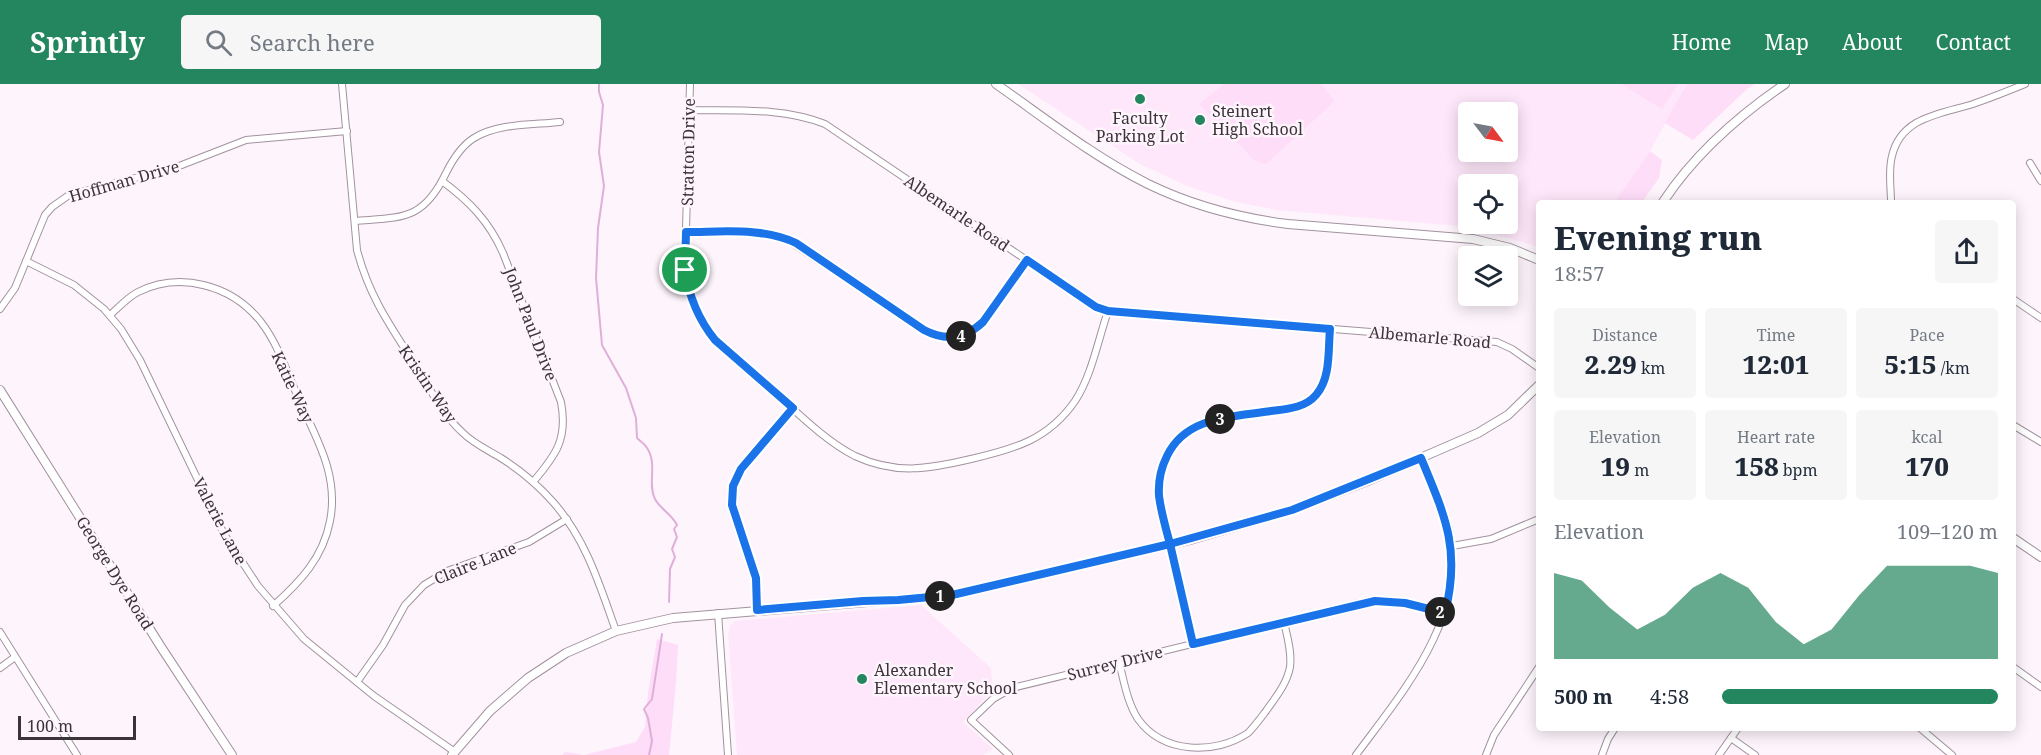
<!DOCTYPE html>
<meta charset="utf-8">
<style>
:root{--surface:#fff;--page:#f6f6f7;--text:#1f2937;--muted:#747a83;--accent:#24865f}
body{margin:0;font-family:"Noto Serif",serif;background:var(--page);color:var(--text);height:100vh;display:flex;flex-direction:column;font-size:22px;white-space:nowrap}
*{box-sizing:border-box;margin:0}
p{font-size:20px;color:var(--muted)}
.icon{flex:none;width:33px;height:33px;fill:none;stroke:currentColor;stroke-width:2;stroke-linecap:round;stroke-linejoin:round}
.map{position:relative;flex:1;overflow:hidden}
.panel{position:absolute;left:1536px;top:116px;width:480px;height:531px;display:flex;flex-direction:column;background:var(--surface);border-radius:6px;box-shadow:0 3px 15px #0003}
.panel>*{flex:none}
.needle{width:39px;rotate:122deg}
.fabs{position:absolute;left:1458px;top:18px;display:grid;gap:12px}
.fabs a{display:grid;place-items:center;width:60px;height:60px;border-radius:6px;background:var(--surface);box-shadow:0 3px 15px #0003;font-size:30px}
.scale{position:absolute;left:18px;bottom:15px;width:118px;box-sizing:border-box;padding-left:6px;border:3px solid #3a3439;border-top:0;font-size:16px;line-height:21px;white-space:nowrap;color:#3a3439;-webkit-text-stroke:4px #fef4fc;paint-order:stroke}
.pin{position:absolute;display:grid;place-items:center;width:51px;height:51px;color:#fff;margin:-26px;border:3px solid #fff;border-radius:50%;box-shadow:0 2px 6px #0007}
.km{position:absolute;width:30px;height:30px;margin:-15px;border-radius:50%;background:#222;color:#fff;font-size:16px;line-height:30px;text-align:center}
.round{display:grid;place-items:center;flex:none;width:63px;height:63px;border-radius:6px;background:var(--page)}
.summary{display:flex;align-items:center;justify-content:space-between;height:102px;padding:0 18px}
h1{font-size:33px;font-weight:800;line-height:45px}
.stats{display:grid;grid-template-columns:repeat(3,1fr);gap:9px;height:102px;padding:6px 18px}
.stats div{display:grid;align-content:center;border-radius:6px;background:var(--page);text-align:center}
.stats b{font-size:26px;font-weight:800}
.stats small{font-size:16px;font-weight:400}
.stats p{font-size:16px}
.chart{height:168px;padding:12px 18px}
.chart p{display:flex;justify-content:space-between}
.chart svg{width:100%;height:108px;margin-top:6px;fill:var(--accent);opacity:.7}
ul{padding:0 18px;list-style:none;font-size:20px}
li{display:grid;grid-template-columns:96px 72px 1fr;align-items:center;height:45px}
li i{height:15px;border-radius:8px;background:var(--accent)}
header{display:flex;align-items:center;gap:36px;box-sizing:border-box;height:84px;padding:0 30px;background:var(--accent);color:#fff}
header strong{font-size:28px}
nav{display:flex;gap:33px;margin-inline-start:auto;font-size:21px}
.search{width:420px;height:54px;background:var(--page);display:flex;align-items:center;gap:15px;box-sizing:border-box;padding:0 21px;border-radius:6px;color:var(--muted);font-size:22px}
.map>svg:first-child{display:block}
.built{fill:#fee7fa;fill-rule:evenodd}
.green{fill:#feddf9}
.lines{fill:none;stroke-linecap:round;stroke-linejoin:round}
.stream{stroke:#e0afd9;stroke-width:2}
.minor-casing{stroke:#a2929f;stroke-width:8}
.tertiary-casing{stroke:#a2929f;stroke-width:10}
.minor{stroke:#fff;stroke-width:6}
.tertiary{stroke:#fff;stroke-width:8}
.route-casing{stroke:#fff;stroke-width:12}
.route{stroke:#1a73e8;stroke-width:8}
.poi-dot{fill:#24865f;stroke:#fef4fc;stroke-width:2}
.labels{text-anchor:middle;dominant-baseline:central;stroke-width:5;stroke-linejoin:round;paint-order:stroke}
.poi-label{font-size:16px;fill:#3a3439;stroke:#fef4fc;text-anchor:start}
.street-label{font-size:16px;fill:#3a3439;stroke:#fef4fc}
</style>
<header>
<strong>Sprintly</strong>
<div class="search"><svg class="icon" aria-label="search" viewBox="0 0 24 24"><circle cx="10" cy="10" r="6"/><path d="M15 15l6 6"/></svg>Search here</div>
<nav><a>Home</a><a>Map</a><a>About</a><a>Contact</a></nav>
</header>
<div class="map">
<svg width="2041" height="671" viewBox="0 0 2041 671">
<rect width="100%" height="100%" fill="#fef4fc"/>
<g class="built">
<path d="M1018,0h669l-37,67 -35,51h-76v45l-69,-20 -193,-17 -41,-8 -49,-16 -47,-22zM1468,28h40v40h-40zM1468,100h40v40h-40z"/>
<polygon points="921,521 991,584 993,606 963,638 993,665 983,671 737,671 728,550 730,542 735,537"/>
</g>
<g class="green">
<polygon points="1224,0 1321,0 1335,17 1266,80 1255,77 1199,20"/>
<polygon points="1621,0 1678,0 1662,25"/>
<polygon points="1687,0 1755,0 1747,5 1693,56 1665,39"/>
<polygon points="1650,67 1662,76 1659,94 1642,118 1615,118"/>
<polygon points="657,555 678,561 676,599 669,671 562,671 565,668 584,671 636,658 645,643 648,609"/>
</g>
<g class="lines">
<g class="stream">
<path d="M599,0v8l4,13 -4,47 5,34 -6,42 -2,50 6,67 24,43 10,30 1,20c3,3 8,6 10,10 11,16 0,36 8,51 5,10 17,15 22,26l-3,4 3,8 -5,12 3,8 -5,12 -1,33"/>
<polyline points="649,671 652,657 648,634 644,625 652,615 662,550"/>
</g>
<defs>
<g id="minor">
<path d="M342,0l15,166c13,50 37,81 64,124 12,21 24,43 42,59 11,11 25,17 38,25 19,12 37,27 52,44 33,37 47,84 63,129"/>
<path d="M690,0l-5,181c2,58 41,84 81,120 27,23 57,55 89,71 41,19 73,13 116,3 43,-10 77,-19 104,-58 17,-26 23,-61 33,-90"/>
<path d="M689,26c46,1 93,-3 136,14l271,183 12,4 389,31 15,7 27,19"/>
<polyline points="2030,79 2041,97"/>
<path d="M442,97c27,20 47,40 61,72l58,149c7,37 -5,53 -28,80"/>
<path d="M1891,118c0,-14 -3,-31 1,-46 9,-39 48,-42 81,-52 17,-6 35,-13 52,-20"/>
<path d="M355,137c47,-4 68,0 91,-48 7,-14 15,-27 28,-35 24,-15 59,-13 86,-16"/>
<path d="M686,148l78,1 22,6 138,91c21,11 41,9 59,-8l44,-62"/>
<polyline points="26,177 74,201 104,225 121,245 140,276 224,450 258,502 304,555 374,612 455,668"/>
<polyline points="2013,215 2041,234"/>
<polyline points="0,225 15,204 45,131 52,123 69,111 174,84 246,56 347,47"/>
<path d="M110,231c8,-7 18,-18 28,-23 42,-21 94,-7 123,30 17,22 27,52 38,78 18,39 40,76 31,121 -7,37 -30,61 -57,85"/>
<polyline points="2013,341 2041,358"/>
<polyline points="1452,462 1491,455 1539,435"/>
<path d="M757,526c1,-11 2,-22 -1,-32 -8,-32 -35,-70 -19,-102 9,-20 41,-50 56,-68"/>
<polyline points="718,529 728,671"/>
<polyline points="0,548 77,671"/>
<path d="M1193,560l-34,-146c-2,-38 18,-66 54,-78l83,-12 15,-8 12,-14 3,-9 4,-48"/>
<path d="M1119,578c5,19 8,40 19,57 25,35 77,36 110,14 7,-7 12,-14 18,-22 9,-13 21,-27 24,-44 2,-15 -3,-31 -6,-45"/>
<polyline points="2013,583 2041,603"/>
<polyline points="0,584 15,573"/>
<polyline points="357,598 383,561 405,521 424,501 447,487 529,458 567,435"/>
<polyline points="1920,644 1952,671"/>
<polyline points="1731,654 1755,671"/>
<polyline points="1009,671 971,636 993,615 1012,604 1360,519 1390,517 1445,529"/>
<path d="M1356,671c48,-65 112,-138 93,-225 -6,-25 -18,-49 -28,-72"/>
<polyline points="1486,671 1494,651 1539,583"/>
<polyline points="1602,671 1608,655 1615,644"/>
<polyline points="1719,671 1738,644"/>
</g>
<g id="tertiary">
<path d="M996,0c50,35 98,73 152,100 45,22 92,34 140,40l185,15 37,9 29,12"/>
<path d="M1663,118c31,-47 75,-86 122,-118"/>
<polyline points="0,306 161,563 232,671"/>
<polyline points="2013,454 2041,473"/>
<polyline points="452,671 490,627 528,594 566,569 616,547 673,534 952,511 1190,456 1292,426 1370,396 1478,349 1508,331 1539,301"/>
</g>
</defs>
<use href="#minor" class="minor-casing"/>
<use href="#tertiary" class="tertiary-casing"/>
<use href="#minor" class="minor"/>
<use href="#tertiary" class="tertiary"/>
</g>
<g class="lines">
<defs>
<path id="route" d="M685,186c4,27 13,49 30,70l78,68 -52,61 -8,17 -1,19 24,73 1,32 106,-9 35,-1 54,-5 218,-51 23,100 182,-43 30,2 40,10c16,-64 0,-97 -24,-155l-129,52 -122,34c-4,-15 -9,-32 -11,-48 -1,-15 2,-28 8,-40 19,-40 66,-39 104,-45 16,-2 34,-3 45,-16 15,-17 12,-45 14,-66l-222,-18 -12,-4 -69,-47 -44,62c-18,17 -38,19 -59,8l-128,-87c-34,-16 -74,-11 -110,-11l-1,38"/>
</defs>
<use href="#route" class="route-casing"/>
<use href="#route" class="route"/>
</g>
<g class="poi-dot">
<circle cx="1140" cy="15" r="6"/>
<circle cx="1200" cy="36" r="6"/>
<circle cx="862" cy="595" r="6"/>
</g>
<g class="labels">
<g class="poi-label">
<text x="1212" y="27">Steinert<tspan x="1212" dy="18">High School</tspan></text>
<text x="1140" y="34" text-anchor="middle">Faculty<tspan x="1140" dy="18">Parking Lot</tspan></text>
<text x="874" y="586">Alexander<tspan x="874" dy="18">Elementary School</tspan></text>
</g>
<g class="street-label">
<text transform="translate(688 68) rotate(-89)">Stratton Drive</text>
<text transform="translate(124 97) rotate(-16)">Hoffman Drive</text>
<text transform="translate(957 129) rotate(34)">Albemarle Road</text>
<text transform="translate(531 240) rotate(69)">John Paul Drive</text>
<text transform="translate(1430 253) rotate(5)">Albemarle Road</text>
<text transform="translate(428 300) rotate(56)">Kristin Way</text>
<text transform="translate(293 303) rotate(65)">Katie Way</text>
<text transform="translate(220 437) rotate(62)">Valerie Lane</text>
<text transform="translate(475 479) rotate(-22)">Claire Lane</text>
<text transform="translate(115 489) rotate(58)">George Dye Road</text>
<text transform="translate(1115 579) rotate(-14)">Surrey Drive</text>
</g>
</g>
</svg>
<div class="fabs">
<a><svg class="needle" viewBox="-14 -14 28 28"><path d="M0-13l5 13h-10z" fill="#e53935"/><path d="M0 13l5-13h-10z" fill="#747a83"/></svg></a>
<a><svg class="icon" aria-label="locate" viewBox="0 0 24 24"><circle cx="12" cy="12" r="6"/><path d="M12 2v4M12 18v4M2 12h4M18 12h4"/></svg></a>
<a><svg class="icon" aria-label="layers" viewBox="0 0 24 24"><path d="M12 4l9 5-9 5-9-5zM3 14l9 5 9-5"/></svg></a>
</div>
<div class="scale">100 m</div>
<div class="pin" style="left:685px;top:186px;background:#1e9e55"><svg class="icon" aria-label="arrive" viewBox="0 0 24 24"><path d="M6 21V4h12l-3 4 3 4H6"/></svg></div>
<b class="km" style="left:940px;top:512px">1</b>
<b class="km" style="left:1440px;top:528px">2</b>
<b class="km" style="left:1220px;top:335px">3</b>
<b class="km" style="left:961px;top:252px">4</b>
<section class="panel">
<div class="summary"><div><h1>Evening run</h1><p>18:57</p></div><a class="round"><svg class="icon" aria-label="share" viewBox="0 0 24 24"><path d="M12 15V3M7 8l5-5 5 5M5 13v7h14v-7"/></svg></a></div>
<div class="stats">
<div><p>Distance</p><b>2.29<small> km</small></b></div>
<div><p>Time</p><b>12:01</b></div>
<div><p>Pace</p><b>5:15<small> /km</small></b></div>
</div>
<div class="stats">
<div><p>Elevation</p><b>19<small> m</small></b></div>
<div><p>Heart rate</p><b>158<small> bpm</small></b></div>
<div><p>kcal</p><b>170</b></div>
</div>
<div class="chart"><p><span>Elevation</span>109–120 m</p>
<svg viewBox="0 0 160 44" preserveAspectRatio="none"><path d="M0 44V9L10 12L20 23L30 32L40 26L50 15L60 9L70 15L80 29L90 38L100 32L110 18L120 6L130 6L140 6L150 6L160 9V44z"/></svg>
</div>
<ul>
<li><b>500 m</b>4:58<i style="width:100%"></i></li>
</ul>
</section>
</div>
